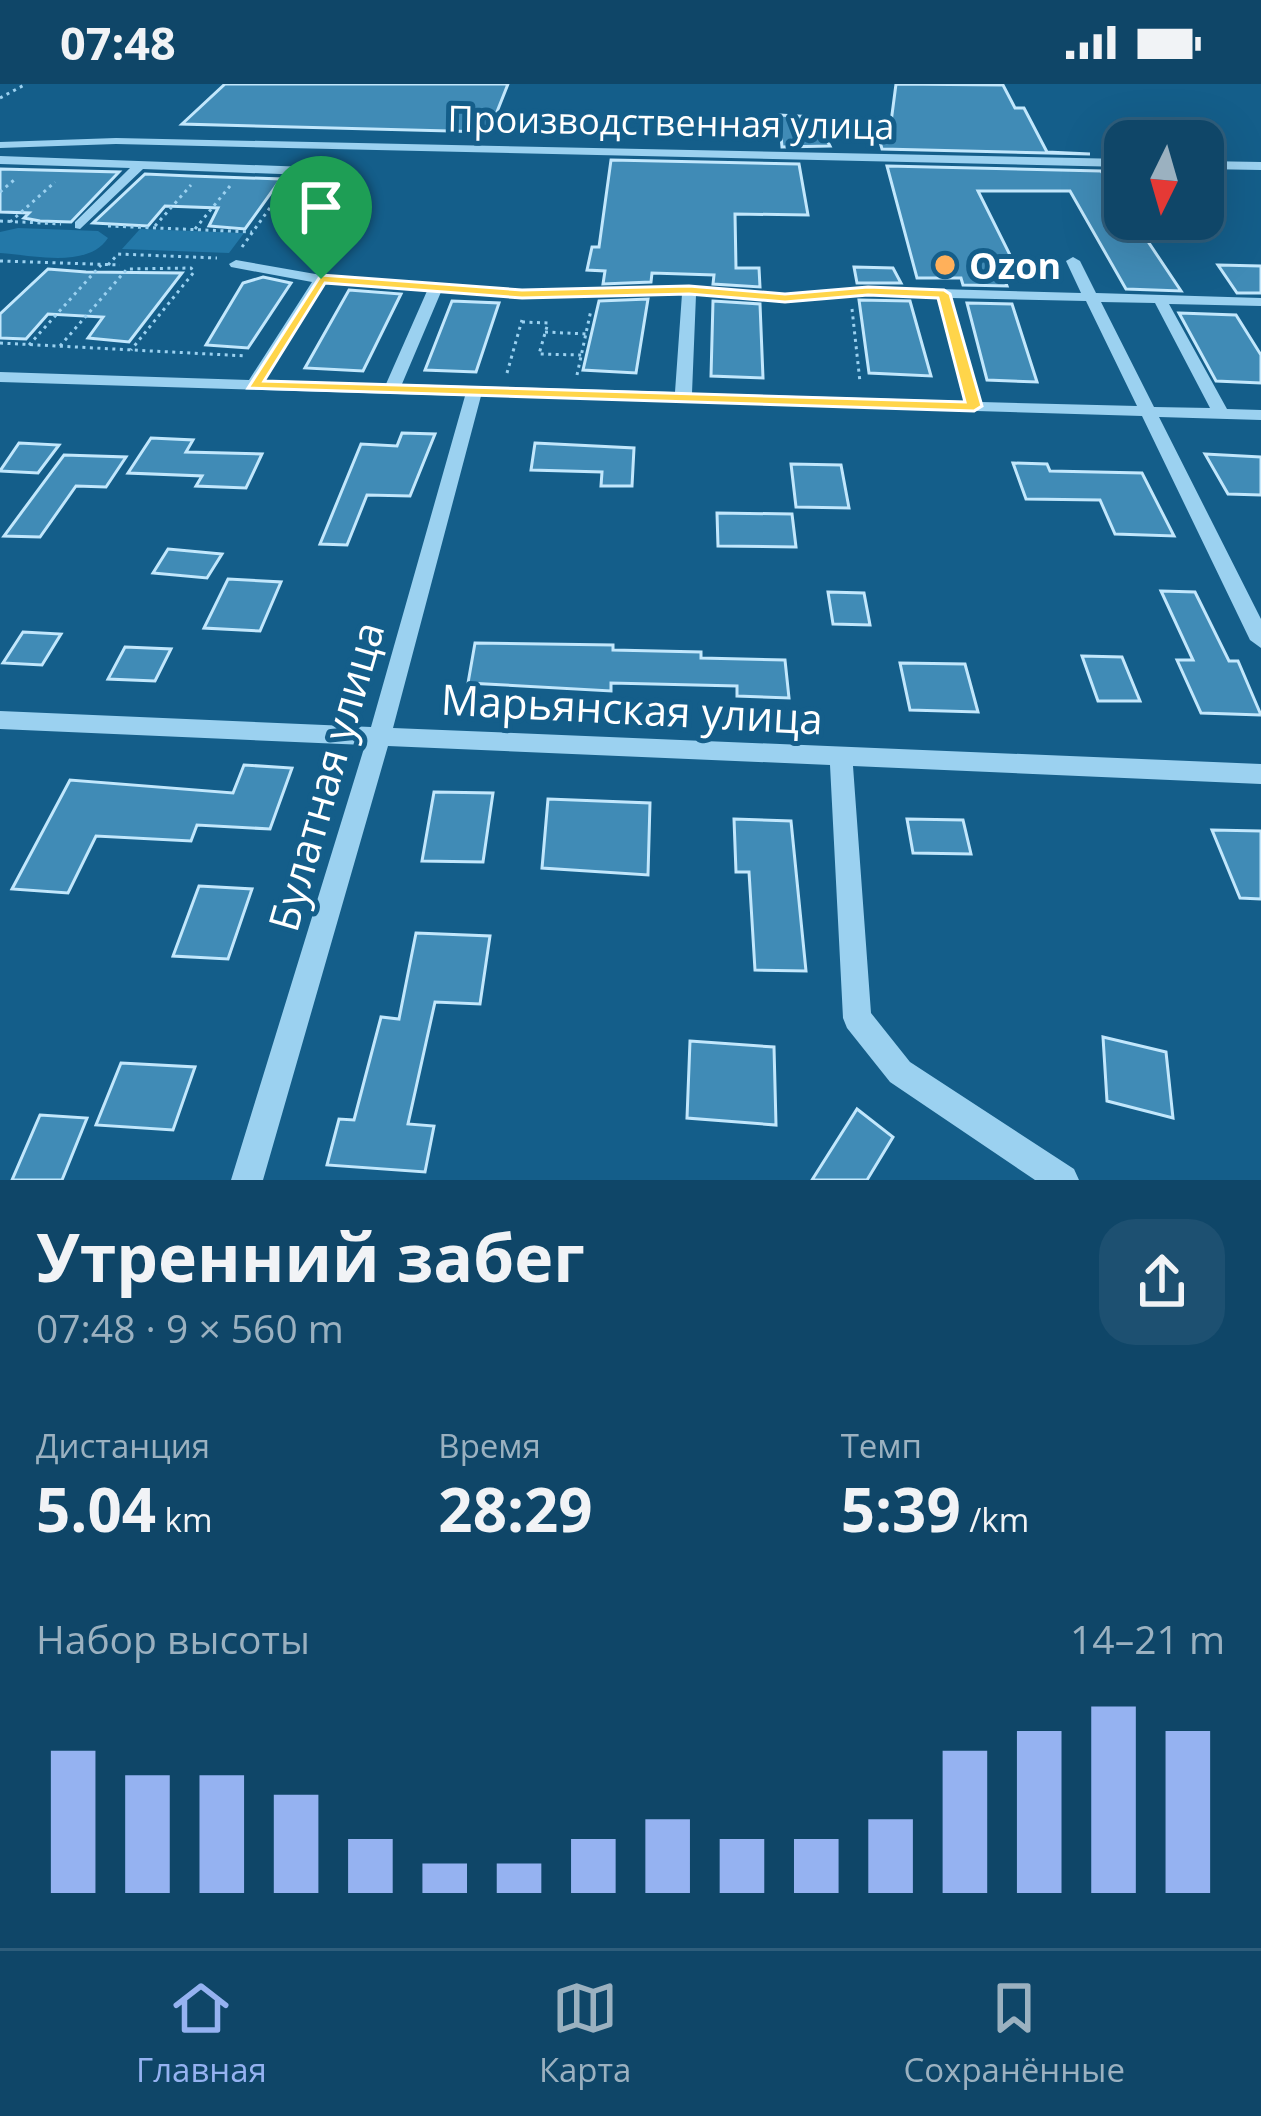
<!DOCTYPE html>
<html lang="ru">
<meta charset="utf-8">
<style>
:root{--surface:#0f4668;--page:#1d5071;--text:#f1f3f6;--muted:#9bb1c0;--line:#2f5e7c;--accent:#95b2f1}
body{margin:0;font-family:"Open Sans",sans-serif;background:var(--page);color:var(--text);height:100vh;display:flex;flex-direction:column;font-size:45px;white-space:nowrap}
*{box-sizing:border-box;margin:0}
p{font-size:39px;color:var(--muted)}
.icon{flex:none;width:66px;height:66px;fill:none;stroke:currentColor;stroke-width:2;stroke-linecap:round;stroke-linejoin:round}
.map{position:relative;height:1096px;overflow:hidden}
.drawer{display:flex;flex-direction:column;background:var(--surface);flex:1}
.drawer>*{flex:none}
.needle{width:78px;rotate:185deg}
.buttons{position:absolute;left:1104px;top:36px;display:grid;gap:24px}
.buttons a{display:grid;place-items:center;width:120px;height:120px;border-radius:24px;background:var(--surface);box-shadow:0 12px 48px #0002,0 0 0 3px var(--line);font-size:60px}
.pin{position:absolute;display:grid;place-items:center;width:102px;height:102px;color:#fff;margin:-123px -51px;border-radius:50% 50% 50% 0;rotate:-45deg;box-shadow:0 0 12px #0007}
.pin .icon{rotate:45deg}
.round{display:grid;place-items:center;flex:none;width:126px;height:126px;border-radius:36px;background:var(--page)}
.overview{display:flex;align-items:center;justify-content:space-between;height:204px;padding:0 36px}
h1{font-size:66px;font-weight:700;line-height:90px}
.figures{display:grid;grid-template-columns:repeat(3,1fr);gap:18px;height:204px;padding:12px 36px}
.figures div{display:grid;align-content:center}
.figures b{font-size:60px;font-weight:700}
.figures small{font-size:33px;font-weight:400}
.figures p{font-size:33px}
.chart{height:336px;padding:24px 36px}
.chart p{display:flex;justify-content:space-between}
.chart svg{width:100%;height:216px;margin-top:12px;stroke:var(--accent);stroke-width:6}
.status{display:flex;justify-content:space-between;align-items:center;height:84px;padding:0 60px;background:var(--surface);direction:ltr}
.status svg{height:33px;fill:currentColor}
.menu{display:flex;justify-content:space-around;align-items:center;height:168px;border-top:3px solid var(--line);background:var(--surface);font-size:33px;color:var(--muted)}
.menu a{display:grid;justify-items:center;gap:6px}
.menu .selected{color:var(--accent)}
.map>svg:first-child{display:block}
.green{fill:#2378a8}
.building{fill:#408bb6;stroke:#c2e7fc;stroke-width:3}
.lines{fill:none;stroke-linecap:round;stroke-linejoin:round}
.path{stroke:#9bd1f0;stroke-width:3;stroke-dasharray:3 4.5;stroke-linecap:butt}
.minor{fill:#9bd1f0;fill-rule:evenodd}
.route{fill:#ffd54a;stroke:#fff;stroke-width:3;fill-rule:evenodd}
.poi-dot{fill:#ffb05a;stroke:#145e8a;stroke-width:4.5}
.labels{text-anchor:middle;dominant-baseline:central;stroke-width:10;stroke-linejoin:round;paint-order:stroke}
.far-street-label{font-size:36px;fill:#fff;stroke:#145e8a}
.far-poi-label{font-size:36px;font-weight:bold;fill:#fff;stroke:#145e8a;text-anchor:start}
.street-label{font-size:42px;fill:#fff;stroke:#145e8a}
</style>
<div class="status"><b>07:48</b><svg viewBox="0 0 49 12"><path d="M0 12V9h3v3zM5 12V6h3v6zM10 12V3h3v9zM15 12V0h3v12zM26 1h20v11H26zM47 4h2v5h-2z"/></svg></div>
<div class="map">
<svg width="1261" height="1096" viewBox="0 0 1261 1096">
<rect width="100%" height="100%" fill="#145e8a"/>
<g class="green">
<path d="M18,144l80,3 10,7c-20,31 -76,17 -108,15v-21z"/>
<polygon points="140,145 244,149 229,169 122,165"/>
</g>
<g class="building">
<polygon points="225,0 508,0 489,48 182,40"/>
<polygon points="896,0 1003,1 1015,24 1024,24 1047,68 1090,70 882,65 876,44 890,46"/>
<polygon points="779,31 815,33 830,62 782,63"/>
<polygon points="611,76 799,80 808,131 735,130 736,184 759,184 760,203 713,200 714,191 652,189 651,198 603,200 605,187 587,186 592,163 599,163"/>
<polygon points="887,82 1101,87 1125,123 1125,135 1133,135 1181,207 1126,205 1070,107 978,107 1022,195 1004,194 1007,202 963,201 961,194 917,194"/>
<polygon points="0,85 119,88 71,138 40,137 24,134 29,129 0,128"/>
<polygon points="145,90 191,92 281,95 245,145 209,142 218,124 165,122 148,142 93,139"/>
<polygon points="1218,181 1261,182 1261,209 1237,209"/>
<polygon points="854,183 893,184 901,199 857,199"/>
<polygon points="48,185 86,188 182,189 129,258 88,254 103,233 48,230 26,255 0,254 0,230"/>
<polygon points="263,193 291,199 248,264 206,261 243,199"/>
<polygon points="349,206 401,210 363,287 305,284"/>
<polygon points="648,215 636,289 583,286 599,217"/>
<polygon points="859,216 910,217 931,292 869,289"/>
<polygon points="452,217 499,219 476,288 425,286"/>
<polygon points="713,217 760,220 763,294 711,292"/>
<polygon points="967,219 1012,220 1037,298 987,296"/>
<polygon points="1179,229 1236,231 1261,271 1261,299 1216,297"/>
<polygon points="402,349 435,350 410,412 367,411 347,461 320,460 361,360 397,362"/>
<polygon points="151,354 193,356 186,368 262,370 246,404 196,402 202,392 128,389"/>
<polygon points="19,359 59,361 38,389 0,387"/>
<polygon points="535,359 634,364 632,402 601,402 602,388 531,386"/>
<polygon points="1205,370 1261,373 1261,411 1228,410"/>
<polygon points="64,371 126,373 106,403 76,402 40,453 4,452"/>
<polygon points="1013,379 1047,380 1050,387 1142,389 1174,452 1115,450 1100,416 1026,415"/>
<polygon points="791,380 841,381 849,424 796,423"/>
<polygon points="717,429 792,430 796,463 718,462"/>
<polygon points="168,465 222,470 207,494 153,489"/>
<polygon points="228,495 281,498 260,547 204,544"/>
<polygon points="1161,507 1195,508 1229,577 1238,577 1261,631 1201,629 1177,576 1193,576"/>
<polygon points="828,508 864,509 870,541 833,540"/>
<polygon points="23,548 61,550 42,581 3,579"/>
<polygon points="475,559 613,561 613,566 701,568 701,574 785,576 789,614 737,612 737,602 611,599 611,607 468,599"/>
<polygon points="125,563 171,565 155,597 108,595"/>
<polygon points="1082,572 1122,573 1140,617 1098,617"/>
<polygon points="900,579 965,580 978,628 910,626"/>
<polygon points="244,681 292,684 270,745 197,741 191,757 96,752 68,809 12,805 70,696 233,709"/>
<polygon points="434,708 493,709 483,778 422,777"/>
<polygon points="548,715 650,719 648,791 542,784"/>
<polygon points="734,735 791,737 806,887 755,886 749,788 736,788"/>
<polygon points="907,735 963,736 971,770 913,769"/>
<polygon points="1212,746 1261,747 1261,815 1240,814"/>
<polygon points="199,802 252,805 228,875 173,872"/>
<polygon points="416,849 490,852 480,920 435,918 408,1040 434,1042 425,1088 327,1081 339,1035 354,1036 381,933 399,935"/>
<polygon points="1103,953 1166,968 1173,1034 1107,1017"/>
<polygon points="690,957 774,963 776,1041 687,1034"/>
<polygon points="121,979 195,983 173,1046 96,1041"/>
<polygon points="857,1025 893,1053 867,1096 812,1096"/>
<polygon points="40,1031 87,1034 62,1096 12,1096"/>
</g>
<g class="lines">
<g class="path">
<polyline points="0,14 26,0"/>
<polyline points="0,108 14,96"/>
<polyline points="0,137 61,140"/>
<polyline points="10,138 55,98"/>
<polyline points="108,142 252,148"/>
<polyline points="155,142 191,101"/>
<polyline points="195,145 230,102"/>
<polyline points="242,163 284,104"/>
<polyline points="0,177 120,181"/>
<polyline points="108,181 118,170 217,174"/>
<polyline points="852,225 860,298"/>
<polyline points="522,238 548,239 539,270 582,271"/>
<polyline points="545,248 586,250"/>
<polyline points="0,259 247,272"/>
<polyline points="29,261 101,181"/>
<polyline points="60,262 127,185 191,184 194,188 131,266"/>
<polyline points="507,289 522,236"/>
<polyline points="577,291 591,226"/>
</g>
<g class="minor">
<polygon points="116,54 1125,75 1125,83 116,60 0,64 0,58"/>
<polygon points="0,72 307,83 313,87 307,91 143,85 80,145 75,144 75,138 130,84 0,80"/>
<polygon points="1203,77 1261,78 1261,86 1203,85"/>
<path d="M1073,173l7,4 16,32 165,5v8l-92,-2 58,105 34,1v10l-102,-3 102,202v29l-11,-8 -108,-224 -661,-20 -88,332 868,36v20l-408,-18 18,247 39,49 164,107 5,11h-44l-145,-98 -43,-54 -4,-10 -13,-253 -442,-19 -125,434h-32l134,-435 -365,-16v-18l371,16 94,-331 -465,-14v-10l249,8 63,-98 -81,-15 -2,-3 7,-4 85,15 201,15 167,-4 97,8 82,-7 213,6 -15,-32zM325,200l102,7 -41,93 -121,-4zM441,208l81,6 160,-4 -7,98 -273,-8zM696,211l90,7 82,-7 69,2 27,104 -272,-8zM951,214l135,3 51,105 -156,-4zM1101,218l54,1 55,105 -56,-1z"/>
</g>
</g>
<path class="route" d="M321,191l201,15 167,-4 96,8 83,-7 76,3 6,4 32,112 -8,5 -726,-23zM325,199l197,15 167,-4 96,8 83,-7 70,3 27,104 -701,-21z"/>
<circle class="poi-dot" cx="945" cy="181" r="12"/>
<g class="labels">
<g class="far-street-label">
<text transform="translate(671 38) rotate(1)">Производственная улица</text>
</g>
<g class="far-poi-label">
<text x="969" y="181">Ozon</text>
</g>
<g class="street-label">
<text transform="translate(632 624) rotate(3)">Марьянская улица</text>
<text transform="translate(325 692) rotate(-74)">Булатная улица</text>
</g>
</g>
</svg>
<div class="buttons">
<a><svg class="needle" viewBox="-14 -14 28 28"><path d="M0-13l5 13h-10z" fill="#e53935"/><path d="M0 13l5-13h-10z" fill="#9bb1c0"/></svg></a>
</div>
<div class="pin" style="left:321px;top:195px;background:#1e9e55"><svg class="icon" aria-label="arrive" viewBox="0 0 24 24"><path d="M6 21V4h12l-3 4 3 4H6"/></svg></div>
</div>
<section class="drawer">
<div class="overview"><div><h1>Утренний забег</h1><p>07:48 · 9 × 560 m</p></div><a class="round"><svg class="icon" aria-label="share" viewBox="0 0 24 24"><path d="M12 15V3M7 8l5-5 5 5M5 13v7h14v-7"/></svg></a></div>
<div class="figures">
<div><p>Дистанция</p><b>5.04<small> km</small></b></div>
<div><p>Время</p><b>28:29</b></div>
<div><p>Темп</p><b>5:39<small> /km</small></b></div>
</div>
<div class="chart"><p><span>Набор высоты</span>14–21 m</p>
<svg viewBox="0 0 160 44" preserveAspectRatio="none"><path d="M5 44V15M15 44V20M25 44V20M35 44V24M45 44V33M55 44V38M65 44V38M75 44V33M85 44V29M95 44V33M105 44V33M115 44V29M125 44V15M135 44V11M145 44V6M155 44V11"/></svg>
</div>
</section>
<nav class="menu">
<a class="selected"><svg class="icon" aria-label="home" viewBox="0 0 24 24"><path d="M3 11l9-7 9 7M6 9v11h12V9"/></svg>Главная</a>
<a><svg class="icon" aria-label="map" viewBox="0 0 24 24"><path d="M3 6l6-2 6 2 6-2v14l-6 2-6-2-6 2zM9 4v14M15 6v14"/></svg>Карта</a>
<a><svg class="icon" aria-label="saved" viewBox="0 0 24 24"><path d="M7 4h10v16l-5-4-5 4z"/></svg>Сохранённые</a>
</nav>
